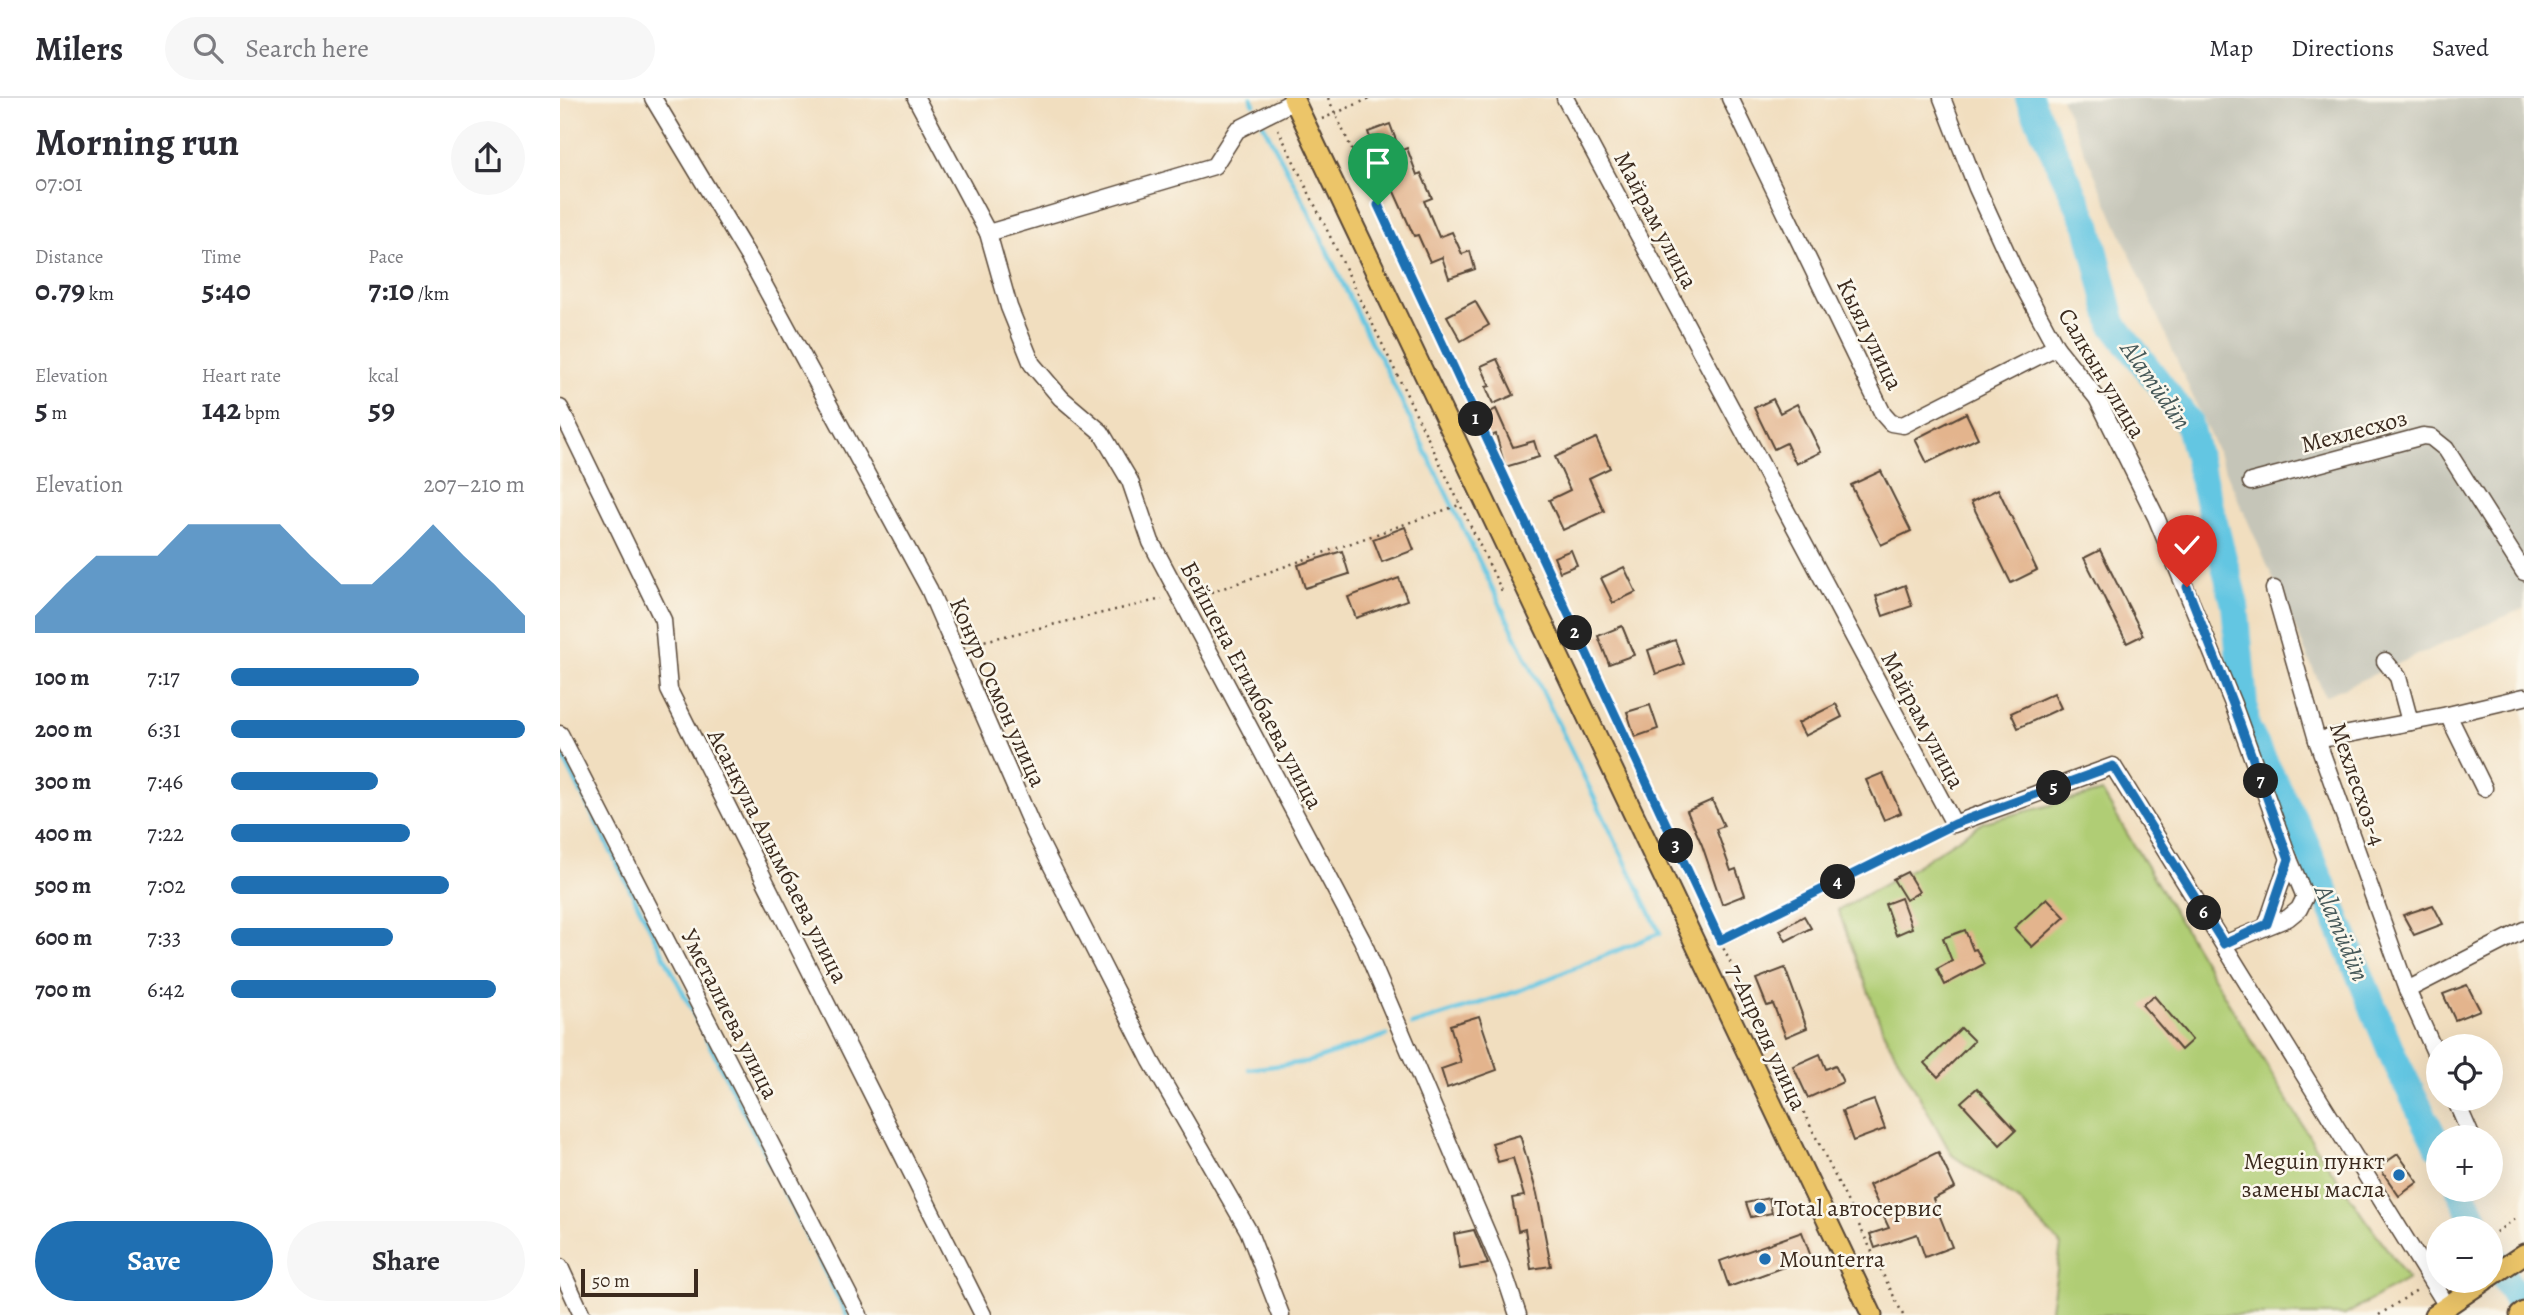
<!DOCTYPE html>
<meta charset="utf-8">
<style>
:root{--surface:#fff;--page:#f7f7f7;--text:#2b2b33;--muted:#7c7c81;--line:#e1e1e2;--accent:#1f6fb2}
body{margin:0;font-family:Alegreya,serif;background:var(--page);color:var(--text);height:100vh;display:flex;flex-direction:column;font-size:26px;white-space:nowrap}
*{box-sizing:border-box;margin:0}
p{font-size:23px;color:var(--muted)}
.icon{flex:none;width:38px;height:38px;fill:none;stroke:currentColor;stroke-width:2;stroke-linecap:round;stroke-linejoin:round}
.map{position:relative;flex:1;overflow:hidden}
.details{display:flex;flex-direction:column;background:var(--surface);width:560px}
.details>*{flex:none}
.tools{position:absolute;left:1866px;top:936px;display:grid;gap:14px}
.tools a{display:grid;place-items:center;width:77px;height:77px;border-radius:50%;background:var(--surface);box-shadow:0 7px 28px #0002;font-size:35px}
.scale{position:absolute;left:21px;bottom:18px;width:117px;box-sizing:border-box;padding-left:7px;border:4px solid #3b2a1e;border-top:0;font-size:19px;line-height:24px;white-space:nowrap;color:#3b2a1e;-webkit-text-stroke:5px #fbf7ec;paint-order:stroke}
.pin{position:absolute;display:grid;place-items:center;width:60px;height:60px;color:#fff;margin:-72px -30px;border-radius:50% 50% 50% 0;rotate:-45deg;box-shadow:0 0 7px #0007}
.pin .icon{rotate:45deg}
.km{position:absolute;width:35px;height:35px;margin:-18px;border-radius:50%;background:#222;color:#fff;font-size:19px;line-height:35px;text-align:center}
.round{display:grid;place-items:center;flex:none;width:74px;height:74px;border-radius:37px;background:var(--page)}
.overview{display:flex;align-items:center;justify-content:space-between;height:119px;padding:0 35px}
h1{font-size:38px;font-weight:700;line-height:52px}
.stats{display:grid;grid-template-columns:repeat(3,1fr);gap:10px;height:119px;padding:7px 35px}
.stats div{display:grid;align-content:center}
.stats b{font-size:30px;font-weight:700}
.stats small{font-size:19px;font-weight:400}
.stats p{font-size:19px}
.chart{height:196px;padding:14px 35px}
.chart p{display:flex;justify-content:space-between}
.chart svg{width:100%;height:126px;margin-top:7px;fill:var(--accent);opacity:.7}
.button{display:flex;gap:14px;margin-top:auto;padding:14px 35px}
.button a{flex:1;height:80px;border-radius:42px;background:var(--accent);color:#fff;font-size:28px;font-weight:700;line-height:80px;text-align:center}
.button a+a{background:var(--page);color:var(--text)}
ul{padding:0 35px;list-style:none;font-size:23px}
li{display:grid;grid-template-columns:112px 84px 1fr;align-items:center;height:52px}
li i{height:18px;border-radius:9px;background:var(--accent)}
header{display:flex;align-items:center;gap:42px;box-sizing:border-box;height:98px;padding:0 35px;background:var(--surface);border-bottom:2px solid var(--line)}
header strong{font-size:33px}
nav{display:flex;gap:38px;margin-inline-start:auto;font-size:24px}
.search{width:490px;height:63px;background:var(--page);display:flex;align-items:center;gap:18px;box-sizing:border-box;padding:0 24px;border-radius:38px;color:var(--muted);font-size:26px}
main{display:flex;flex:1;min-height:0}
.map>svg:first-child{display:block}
.industrial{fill:#c5c5b8}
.green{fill:#b0cd74;stroke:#767c49;stroke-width:2}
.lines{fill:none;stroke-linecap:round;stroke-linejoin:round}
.stream{stroke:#64c6e2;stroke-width:4.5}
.river{stroke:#64c6e2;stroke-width:28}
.building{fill:#e3b48d}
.minor-casing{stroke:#564536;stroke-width:19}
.major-casing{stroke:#564536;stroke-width:23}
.path{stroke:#564536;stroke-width:2.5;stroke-dasharray:2 5;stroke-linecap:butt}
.minor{stroke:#fff;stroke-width:16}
.major{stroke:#ecc569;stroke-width:19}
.route-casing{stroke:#fff;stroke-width:14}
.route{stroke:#1f6fb2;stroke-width:9}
.poi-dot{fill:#1f6fb2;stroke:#fbf7ec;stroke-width:2.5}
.labels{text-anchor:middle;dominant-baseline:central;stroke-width:5;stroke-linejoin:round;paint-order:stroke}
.street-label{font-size:24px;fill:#3b2a1e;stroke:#fbf7ec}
.poi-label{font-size:24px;fill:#3b2a1e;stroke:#fbf7ec;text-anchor:start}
.water-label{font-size:26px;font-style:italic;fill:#475959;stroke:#fbf7ec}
</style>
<header>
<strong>Milers</strong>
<div class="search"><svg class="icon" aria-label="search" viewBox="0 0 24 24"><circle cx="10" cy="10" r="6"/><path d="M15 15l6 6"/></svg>Search here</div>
<nav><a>Map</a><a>Directions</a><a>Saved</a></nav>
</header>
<main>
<section class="details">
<div class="overview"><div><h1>Morning run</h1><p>07:01</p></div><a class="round"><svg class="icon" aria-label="share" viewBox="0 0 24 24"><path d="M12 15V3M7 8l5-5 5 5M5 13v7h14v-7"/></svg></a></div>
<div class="stats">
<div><p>Distance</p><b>0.79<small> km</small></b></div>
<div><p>Time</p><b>5:40</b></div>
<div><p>Pace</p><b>7:10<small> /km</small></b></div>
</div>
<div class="stats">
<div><p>Elevation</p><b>5<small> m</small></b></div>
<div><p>Heart rate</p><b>142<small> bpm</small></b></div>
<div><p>kcal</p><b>59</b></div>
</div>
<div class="chart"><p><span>Elevation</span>207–210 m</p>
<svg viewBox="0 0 160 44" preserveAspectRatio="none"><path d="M0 44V38L10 27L20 17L30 17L40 17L50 6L60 6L70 6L80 6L90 17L100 27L110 27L120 17L130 6L140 17L150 27L160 38V44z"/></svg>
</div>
<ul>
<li><b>100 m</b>7:17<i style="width:64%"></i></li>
<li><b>200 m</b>6:31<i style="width:100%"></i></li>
<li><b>300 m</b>7:46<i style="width:50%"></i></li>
<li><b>400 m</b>7:22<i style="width:61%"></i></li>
<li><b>500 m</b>7:02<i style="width:74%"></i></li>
<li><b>600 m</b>7:33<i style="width:55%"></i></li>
<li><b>700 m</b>6:42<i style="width:90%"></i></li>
</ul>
<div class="button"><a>Save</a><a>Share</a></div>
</section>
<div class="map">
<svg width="1964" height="1217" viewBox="0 0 1964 1217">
<rect width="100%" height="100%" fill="#fbf7ec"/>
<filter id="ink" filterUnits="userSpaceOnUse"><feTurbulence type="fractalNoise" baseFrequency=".0143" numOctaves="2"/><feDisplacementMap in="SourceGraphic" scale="14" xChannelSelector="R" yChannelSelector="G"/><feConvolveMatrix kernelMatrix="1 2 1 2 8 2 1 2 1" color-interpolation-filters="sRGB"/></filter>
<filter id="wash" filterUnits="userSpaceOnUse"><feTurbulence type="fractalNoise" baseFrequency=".00686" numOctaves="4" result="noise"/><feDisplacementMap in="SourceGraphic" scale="28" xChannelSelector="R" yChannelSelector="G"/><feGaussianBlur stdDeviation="1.57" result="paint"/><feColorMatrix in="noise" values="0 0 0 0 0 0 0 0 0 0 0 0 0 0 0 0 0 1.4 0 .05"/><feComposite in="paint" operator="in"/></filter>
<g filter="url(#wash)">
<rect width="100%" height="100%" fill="#f1debf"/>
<polygon class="industrial" points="1501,0 1964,0 1964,510 1765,598"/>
<polygon class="green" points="1542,694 1758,1053 1848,1181 1785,1217 1490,1217 1501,1147 1458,1102 1392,1057 1324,935 1278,812 1347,774 1424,724"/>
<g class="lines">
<g class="stream">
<polyline points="691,0 694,6"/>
<polyline points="703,26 744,104 812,247 819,257 1100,835 958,893 852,927"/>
<polyline points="2,657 287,1217"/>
<polyline points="689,971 748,964 827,937"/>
</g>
<g class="river">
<polyline points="1469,0 1528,127 1553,226 1628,323 1675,507 1686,629 1744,742 1834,960 1878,1048"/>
<polyline points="1900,1092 1919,1130"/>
<polyline points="1930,1153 1964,1215"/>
</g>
</g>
<g id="blocks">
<g class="building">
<polygon points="830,26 840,53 847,50 857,77 861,75 872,100 864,103 879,139 892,134 902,156 910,153 915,171 889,180 882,159 870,164 858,137 854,138 831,87 833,86 821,55 816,57 808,34"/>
<polygon points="915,203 929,227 901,243 887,218"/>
<polygon points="937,261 954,297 933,306 926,289 930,288 921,268"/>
<polygon points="1213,301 1220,315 1237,306 1261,354 1236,366 1226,345 1214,351 1194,310"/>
<polygon points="936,311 953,349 974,343 979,359 945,369 936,336 928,339 920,320"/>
<polygon points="1406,315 1418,340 1367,365 1355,341"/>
<polygon points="1036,340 1050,370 1029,380 1044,413 1003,432 989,402 1010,392 995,359"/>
<polygon points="1321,373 1351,433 1321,447 1291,387"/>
<polygon points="1438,391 1477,472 1451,485 1411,404"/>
<polygon points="845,429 854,452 822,464 813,441"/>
<polygon points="1011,452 1017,467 1000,474 994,459"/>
<polygon points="1540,452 1583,537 1567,545 1524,460"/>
<polygon points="782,453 789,476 745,490 738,467"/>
<polygon points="1064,469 1076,494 1053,505 1041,480"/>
<polygon points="839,480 847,502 796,520 788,499"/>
<polygon points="1345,487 1352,508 1323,518 1316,498"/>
<polygon points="1062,528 1074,557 1049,566 1038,538"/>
<polygon points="1115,542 1124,566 1096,576 1088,552"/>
<polygon points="1494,595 1501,610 1458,630 1451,615"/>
<polygon points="1276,606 1282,619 1245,638 1238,625"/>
<polygon points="1090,607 1098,631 1075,639 1067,614"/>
<polygon points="1323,675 1341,715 1324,722 1306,682"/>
<polygon points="1152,702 1164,728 1156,731 1171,773 1176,771 1185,797 1162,806 1142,747 1127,713"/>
<polygon points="1347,774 1359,794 1346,802 1333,781"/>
<polygon points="1341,800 1352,830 1336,837 1325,806"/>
<polygon points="1487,800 1505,819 1472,849 1454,830"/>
<polygon points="1873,807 1883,826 1854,837 1843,817"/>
<polygon points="1244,818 1251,830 1226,843 1220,832"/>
<polygon points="1405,832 1413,852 1416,851 1424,866 1385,887 1377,871 1392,863 1383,840"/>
<polygon points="1225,870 1247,930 1226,939 1213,906 1207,908 1196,881"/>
<polygon points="1907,887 1920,912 1895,922 1883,896"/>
<polygon points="1594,898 1632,942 1621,952 1582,907"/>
<polygon points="919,918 937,972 887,990 881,971 901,964 890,927"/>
<polygon points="1401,930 1414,943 1378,979 1365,965"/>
<polygon points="1260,956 1266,971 1275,967 1283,984 1248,1000 1233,968"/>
<polygon points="1417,990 1456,1032 1440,1047 1401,1004"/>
<polygon points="1314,1002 1325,1031 1293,1043 1282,1013"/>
<polygon points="960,1037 977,1096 991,1168 971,1171 965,1131 958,1133 952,1100 964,1098 953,1060 938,1064 932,1045"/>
<polygon points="1378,1054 1395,1090 1373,1101 1392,1149 1365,1159 1357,1136 1315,1150 1310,1136 1329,1130 1309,1087"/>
<polygon points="1838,1056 1858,1084 1839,1098 1819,1069"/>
<polygon points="1209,1100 1212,1115 1191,1119 1186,1105"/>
<polygon points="914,1132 928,1166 900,1171 894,1136"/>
<polygon points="1242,1134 1251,1159 1169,1189 1160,1163"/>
</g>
</g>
</g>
<g filter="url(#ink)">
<use href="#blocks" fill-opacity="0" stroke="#564536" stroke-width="2"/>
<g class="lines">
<defs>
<g id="minor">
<polyline points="93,0 191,163 369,491 475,735 591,963 688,1132 721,1217"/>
<polyline points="356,0 428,135 449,209 472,266 501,300 541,334 570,383 591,444 802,842 944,1175 958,1217"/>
<polyline points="1005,0 1394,726 1553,668 1887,1208"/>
<polyline points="1170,0 1323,316 1331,325 1343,327 1496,249"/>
<polyline points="1382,0 1417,90 1454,171 1496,249 1537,300 1596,419 1673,606 1729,761 1745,799 1739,811 1728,820 1664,846"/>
<polyline points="428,135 654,68 677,32 734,3"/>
<polyline points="0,310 103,522 109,592 423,1217"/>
<polyline points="1691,384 1863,338 1871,339 1886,351 1964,474"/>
<polyline points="1714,491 1757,642 1847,892 1878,961"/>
<polyline points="1825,563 1838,579 1850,624"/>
<polyline points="1888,617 1924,690"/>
<polyline points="0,636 299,1217"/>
<polyline points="1757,642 1888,617 1964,599"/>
<polyline points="1707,826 1729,761"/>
<polyline points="1847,892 1964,832"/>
<polyline points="1895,1001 1912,1040"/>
<polyline points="0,1169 22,1217"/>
</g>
<g id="major">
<polyline points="733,0 1312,1217"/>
<polyline points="1930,1179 1964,1156"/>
<polyline points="1874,1217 1924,1183"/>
<polyline points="1960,1217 1964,1214"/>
</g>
</defs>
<use href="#minor" class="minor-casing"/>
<use href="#major" class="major-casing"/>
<g class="path">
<polyline points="768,0 1152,827 1343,1217"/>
<polyline points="762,21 811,0"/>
<polyline points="718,31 942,493"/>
<polyline points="638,499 899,407"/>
<polyline points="411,546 602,501"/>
<polyline points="1160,842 1381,733"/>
<polyline points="1930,1138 1957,1120"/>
<polyline points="1819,1217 1857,1192"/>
</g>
<use href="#minor" class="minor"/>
<use href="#major" class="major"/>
</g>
</g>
<g class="lines" filter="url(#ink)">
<defs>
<polyline id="route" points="818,107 1160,842 1394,726 1553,668 1664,846 1707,826 1729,761 1673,606 1627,489"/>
</defs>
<use href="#route" class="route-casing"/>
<use href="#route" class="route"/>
</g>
<g class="poi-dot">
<circle cx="1839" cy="1077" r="7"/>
<circle cx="1200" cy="1110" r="7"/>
<circle cx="1205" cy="1161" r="7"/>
</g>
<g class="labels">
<g class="street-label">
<text transform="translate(1096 122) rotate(62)">Майрам улица</text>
<text transform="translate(1310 236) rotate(64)">Кыял улица</text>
<text transform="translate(1542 275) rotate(59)">Салкын улица</text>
<text transform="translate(1794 333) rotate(-15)">Мехлесхоз</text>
<text transform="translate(692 587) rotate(62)">Бейшена Егимбаева улица</text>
<text transform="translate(438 594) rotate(66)">Конур Осмон улица</text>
<text transform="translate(1363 622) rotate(62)">Майрам улица</text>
<text transform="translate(1798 686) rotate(71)">Мехлесхоз-4</text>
<text transform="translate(218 758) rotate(63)">Асанкула Алымбаева улица</text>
<text transform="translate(170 916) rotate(63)">Уметалиева улица</text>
<text transform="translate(1207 939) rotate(65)">7-Апреля улица</text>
</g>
<g class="poi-label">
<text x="1825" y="1063" text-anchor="end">Meguin пункт<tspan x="1825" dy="28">замены масла</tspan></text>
<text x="1214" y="1110">Total автосервис</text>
<text x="1219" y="1161">Mounterra</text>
</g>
<g class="water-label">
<text transform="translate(1596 287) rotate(55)">Alamüdün</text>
<text transform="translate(1782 835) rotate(67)">Alamüdün</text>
</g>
</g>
</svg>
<div class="tools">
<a><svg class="icon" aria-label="locate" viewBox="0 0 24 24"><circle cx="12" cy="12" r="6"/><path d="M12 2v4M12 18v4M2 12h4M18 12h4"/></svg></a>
<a>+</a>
<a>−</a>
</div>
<div class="scale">50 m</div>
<div class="pin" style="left:818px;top:107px;background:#1e9e55"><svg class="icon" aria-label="arrive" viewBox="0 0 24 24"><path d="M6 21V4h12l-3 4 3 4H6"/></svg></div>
<div class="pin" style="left:1627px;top:489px;background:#d93025"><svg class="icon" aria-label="check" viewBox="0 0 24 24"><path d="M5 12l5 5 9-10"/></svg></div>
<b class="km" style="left:916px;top:321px">1</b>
<b class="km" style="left:1015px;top:535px">2</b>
<b class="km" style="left:1116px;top:748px">3</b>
<b class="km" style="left:1278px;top:784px">4</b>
<b class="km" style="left:1494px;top:690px">5</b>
<b class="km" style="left:1644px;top:815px">6</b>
<b class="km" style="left:1701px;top:683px">7</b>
</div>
</main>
